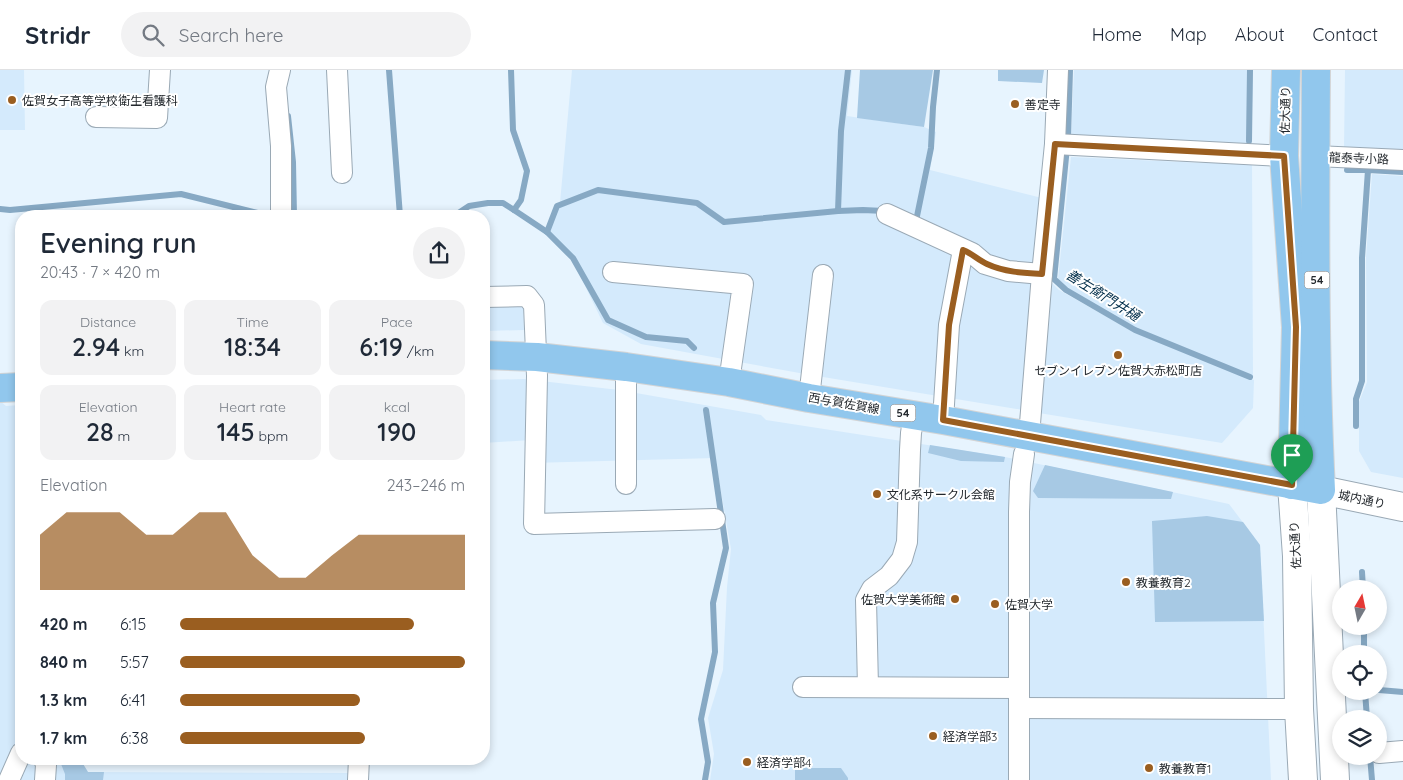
<!DOCTYPE html>
<meta charset="utf-8">
<style>
:root{--surface:#fff;--page:#f2f2f3;--text:#1f2937;--muted:#747a83;--line:#e0e1e3;--accent:#9a5e20}
body{margin:0;font-family:Quicksand,"Noto Sans JP",sans-serif;background:var(--page);color:var(--text);height:100vh;display:flex;flex-direction:column;font-size:19px;white-space:nowrap}
*{box-sizing:border-box;margin:0}
p{font-size:16px;color:var(--muted)}
.icon{flex:none;width:28px;height:28px;fill:none;stroke:currentColor;stroke-width:2;stroke-linecap:round;stroke-linejoin:round}
.map{position:relative;flex:1;overflow:hidden}
.details{position:absolute;left:15px;top:140px;width:475px;height:555px;display:flex;flex-direction:column;background:var(--surface);border-radius:20px;box-shadow:0 2px 8px #0003}
.details>*{flex:none}
.needle{width:32px;rotate:9deg}
.buttons{position:absolute;left:1332px;top:510px;display:grid;gap:10px}
.buttons a{display:grid;place-items:center;width:55px;height:55px;border-radius:50%;background:var(--surface);box-shadow:0 2px 8px #0003;font-size:25px}
.pin{position:absolute;display:grid;place-items:center;width:42px;height:42px;color:#fff;margin:-51px -21px;border-radius:50% 50% 50% 0;rotate:-45deg;box-shadow:0 0 5px #0007}
.pin .icon{rotate:45deg}
.round{display:grid;place-items:center;flex:none;width:52px;height:52px;border-radius:26px;background:var(--page)}
.head{display:flex;align-items:center;justify-content:space-between;height:85px;padding:0 25px}
h1{font-size:28px;font-weight:600;line-height:38px}
.figures{display:grid;grid-template-columns:repeat(3,1fr);gap:8px;height:85px;padding:5px 25px}
.figures div{display:grid;align-content:center;border-radius:12px;background:var(--page);text-align:center}
.figures b{font-size:25px;font-weight:600}
.figures small{font-size:14px;font-weight:400}
.figures p{font-size:14px}
.chart{height:140px;padding:10px 25px}
.chart p{display:flex;justify-content:space-between}
.chart svg{width:100%;height:90px;margin-top:5px;fill:var(--accent);opacity:.7}
ul{padding:0 25px;list-style:none;font-size:16px}
li{display:grid;grid-template-columns:80px 60px 1fr;align-items:center;height:38px}
li i{height:12px;border-radius:6px;background:var(--accent)}
header{display:flex;align-items:center;gap:30px;box-sizing:border-box;height:70px;padding:0 25px;background:var(--surface);border-bottom:1px solid var(--line)}
header strong{font-size:24px}
nav{display:flex;gap:28px;margin-inline-start:auto;font-size:18px}
.search{width:350px;height:45px;background:var(--page);display:flex;align-items:center;gap:12px;box-sizing:border-box;padding:0 18px;border-radius:28px;color:var(--muted);font-size:19px}
.map>svg:first-child{display:block}
.built{fill:#d4eafc}
.green{fill:#a7c9e4}
.lines{fill:none;stroke-linecap:round;stroke-linejoin:round}
.stream{stroke:#87a9c4;stroke-width:6}
.street-casing{stroke:#9aa9b5;stroke-width:22}
.secondary-casing{stroke:#9aa9b5;stroke-width:30}
.primary-casing{stroke:#d3d4d5;stroke-width:30}
.street{stroke:#fff;stroke-width:20}
.secondary{stroke:#fff;stroke-width:28}
.primary{stroke:#91c7ed;stroke-width:28}
.route-casing{stroke:#fff;stroke-width:10}
.route{stroke:#9a5e20;stroke-width:6}
.poi-dot{fill:#9a5e20;stroke:#fff;stroke-width:2}
.labels{text-anchor:middle;dominant-baseline:central;stroke-width:4;stroke-linejoin:round;paint-order:stroke}
.shield{fill:#fff;stroke:#65686c;stroke-width:1}
.shield-label{font-size:11px;font-weight:bold;fill:#23282d}
.poi-label{font-size:12px;fill:#23282d;stroke:#fff;text-anchor:start}
.street-label{font-size:12px;fill:#23282d;stroke:#fff}
.water-label{font-size:14px;font-style:italic;fill:#022e4a;stroke:#fff}
</style>
<header>
<strong>Stridr</strong>
<div class="search"><svg class="icon" aria-label="search" viewBox="0 0 24 24"><circle cx="10" cy="10" r="6"/><path d="M15 15l6 6"/></svg>Search here</div>
<nav><a>Home</a><a>Map</a><a>About</a><a>Contact</a></nav>
</header>
<div class="map">
<svg width="1403" height="710" viewBox="0 0 1403 710">
<rect width="100%" height="100%" fill="#e7f4fe"/>
<g class="built">
<polygon points="0,0 24,0 25,60 0,60"/>
<polygon points="572,0 852,0 847,46 924,57 936,62 930,100 1042,128 1023,340 805,304 641,274 603,253 571,187 544,163 560,133"/>
<polygon points="1074,0 1253,0 1251,75 1071,67"/>
<polygon points="1345,0 1403,0 1403,82 1344,79"/>
<polygon points="1071,87 1204,93 1252,93 1253,307 1136,258 1069,220 1058,209"/>
<polygon points="1372,104 1403,106 1403,408 1371,402 1359,381 1359,332 1367,312 1366,187"/>
<polygon points="1047,208 1059,220 1134,262 1254,310 1253,338 1222,373 1039,343"/>
<polygon points="523,226 524,260 484,261 484,228"/>
<polygon points="524,309 619,320 761,345 766,350 1005,387 1229,434 1260,475 1271,710 710,710 714,684 708,648 723,600 727,517 731,479 715,388 531,393 531,370 484,373 484,310"/>
<polygon points="0,331 6,336 21,335 21,689 80,689 88,702 353,703 353,710 0,710"/>
</g>
<g class="green">
<polygon points="860,0 933,0 924,57 857,48"/>
<polygon points="998,0 1044,0 1042,13 998,11"/>
<polygon points="930,375 1005,387 1004,392 961,391 928,383"/>
<polygon points="1045,395 1173,422 1171,429 1038,428 1033,421"/>
<polygon points="1207,446 1243,452 1260,475 1264,551 1155,552 1152,451"/>
<polygon points="59,689 80,689 88,702 104,702 103,710 65,710 65,704"/>
<polygon points="795,698 841,698 848,708 848,710 795,710"/>
</g>
<g class="lines">
<g class="stream">
<polyline points="389,0 400,146"/>
<polyline points="511,0 513,60 527,101 521,130 514,140"/>
<polyline points="1070,0 1068,67 1054,209 1066,220 1135,260 1250,307"/>
<polyline points="288,46 293,92 294,146"/>
<polyline points="1249,71 1250,0"/>
<polyline points="1347,100 1368,100"/>
<polyline points="0,139 10,140 181,124 270,146"/>
<polyline points="838,141 863,140 884,141"/>
<polyline points="454,146 469,136 488,133 503,133 514,140 547,162 573,188 608,250 646,267 687,271 694,278"/>
<polyline points="916,151 931,78 933,37 937,0"/>
<polyline points="547,162 557,136 598,120 697,133 724,152 838,141 841,61 848,0"/>
<polyline points="1356,356 1356,329 1362,311 1362,188 1368,100 1403,102"/>
<polyline points="1362,502 1363,519"/>
<polyline points="1364,556 1364,584"/>
<polyline points="1379,620 1403,622"/>
<polyline points="1365,621 1367,649"/>
<polyline points="1370,686 1372,710"/>
<polyline points="705,710 708,692 701,649 715,582 713,533 726,478 706,340"/>
</g>
<defs>
<g id="street">
<polyline points="280,0 276,17 281,76 281,146"/>
<polyline points="337,0 342,103"/>
<polyline points="96,47 157,48 160,0"/>
<polyline points="1055,74 1284,86"/>
<polyline points="1316,86 1403,90"/>
<polyline points="887,144 972,183 985,194 1008,201 1042,204"/>
<polyline points="613,202 743,214 729,312"/>
<polyline points="484,227 527,226 534,235 537,306 534,454 715,449"/>
<polyline points="809,328 823,205"/>
<polyline points="943,350 949,255 963,180"/>
<polyline points="1029,366 1042,204 1055,74 1058,0"/>
<polyline points="626,414 626,297"/>
<polyline points="803,617 1018,618"/>
<polyline points="868,617 866,530 872,519 889,506 902,489 907,472 910,380 911,363 914,345"/>
<polyline points="1019,638 1299,639"/>
<polyline points="1379,683 1403,681"/>
<polyline points="44,689 46,695 45,710"/>
<polyline points="9,710 21,683"/>
<polyline points="358,710 359,689"/>
<polyline points="1019,710 1019,442 1020,412 1024,384"/>
</g>
<g id="secondary">
<polyline points="1292,415 1297,486 1299,639 1303,710"/>
<polyline points="1335,710 1321,420 1403,437"/>
</g>
<g id="primary">
<polyline points="1286,0 1284,86 1296,257 1292,415"/>
<path d="M484,285l53,2 89,10 103,15 80,16 134,22 378,70c-7,-140 -6,-280 -5,-420"/>
<polyline points="0,318 21,317"/>
</g>
</defs>
<use href="#street" class="street-casing"/>
<use href="#secondary" class="secondary-casing"/>
<use href="#primary" class="primary-casing"/>
<use href="#street" class="street"/>
<use href="#secondary" class="secondary"/>
<use href="#primary" class="primary"/>
</g>
<g class="lines">
<defs>
<path id="route" d="M1055,74l229,12 12,171 -4,158 -349,-65 6,-95 14,-75c10,4 15,10 24,14 17,8 36,9 55,10z"/>
</defs>
<use href="#route" class="route-casing"/>
<use href="#route" class="route"/>
</g>
<g class="poi-dot">
<circle cx="12" cy="30" r="5"/>
<circle cx="1015" cy="34" r="5"/>
<circle cx="1118" cy="285" r="5"/>
<circle cx="877" cy="424" r="5"/>
<circle cx="1126" cy="512" r="5"/>
<circle cx="955" cy="529" r="5"/>
<circle cx="995" cy="534" r="5"/>
<circle cx="933" cy="666" r="5"/>
<circle cx="747" cy="692" r="5"/>
<circle cx="1149" cy="698" r="5"/>
</g>
<g class="labels">
<g class="shield">
<rect x="1304.5" y="201.5" width="25" height="17" rx="4"/>
<rect x="890.5" y="334.5" width="25" height="17" rx="4"/>
</g>
<g class="shield-label">
<text x="1317" y="210">54</text>
<text x="903" y="343">54</text>
</g>
<g class="poi-label">
<text x="22" y="30">佐賀女子高等学校衛生看護科</text>
<text x="1025" y="34">善定寺</text>
<text x="1118" y="300" text-anchor="middle">セブンイレブン佐賀大赤松町店</text>
<text x="887" y="424">文化系サークル会館</text>
<text x="1136" y="512">教養教育2</text>
<text x="945" y="529" text-anchor="end">佐賀大学美術館</text>
<text x="1005" y="534">佐賀大学</text>
<text x="943" y="666">経済学部3</text>
<text x="757" y="692">経済学部4</text>
<text x="1159" y="698">教養教育1</text>
</g>
<g class="street-label">
<text transform="translate(1285 40) rotate(-89)">佐大通り</text>
<text transform="translate(1359 88) rotate(2)">龍泰寺小路</text>
<text transform="translate(844 333) rotate(10)">西与賀佐賀線</text>
<text transform="translate(1362 429) rotate(12)">城内通り</text>
<text transform="translate(1295 475) rotate(-93)">佐大通り</text>
</g>
<g class="water-label">
<text transform="translate(1103 225) rotate(32)">善左衛門井樋</text>
</g>
</g>
</svg>
<div class="buttons">
<a><svg class="needle" viewBox="-14 -14 28 28"><path d="M0-13l5 13h-10z" fill="#e53935"/><path d="M0 13l5-13h-10z" fill="#747a83"/></svg></a>
<a><svg class="icon" aria-label="locate" viewBox="0 0 24 24"><circle cx="12" cy="12" r="6"/><path d="M12 2v4M12 18v4M2 12h4M18 12h4"/></svg></a>
<a><svg class="icon" aria-label="layers" viewBox="0 0 24 24"><path d="M12 4l9 5-9 5-9-5zM3 14l9 5 9-5"/></svg></a>
</div>
<div class="pin" style="left:1292px;top:415px;background:#1e9e55"><svg class="icon" aria-label="arrive" viewBox="0 0 24 24"><path d="M6 21V4h12l-3 4 3 4H6"/></svg></div>
<section class="details">
<div class="head"><div><h1>Evening run</h1><p>20:43 · 7 × 420 m</p></div><a class="round"><svg class="icon" aria-label="share" viewBox="0 0 24 24"><path d="M12 15V3M7 8l5-5 5 5M5 13v7h14v-7"/></svg></a></div>
<div class="figures">
<div><p>Distance</p><b>2.94<small> km</small></b></div>
<div><p>Time</p><b>18:34</b></div>
<div><p>Pace</p><b>6:19<small> /km</small></b></div>
</div>
<div class="figures">
<div><p>Elevation</p><b>28<small> m</small></b></div>
<div><p>Heart rate</p><b>145<small> bpm</small></b></div>
<div><p>kcal</p><b>190</b></div>
</div>
<div class="chart"><p><span>Elevation</span>243–246 m</p>
<svg viewBox="0 0 160 44" preserveAspectRatio="none"><path d="M0 44V17L10 6L20 6L30 6L40 17L50 17L60 6L70 6L80 27L90 38L100 38L110 27L120 17L130 17L140 17L150 17L160 17V44z"/></svg>
</div>
<ul>
<li><b>420 m</b>6:15<i style="width:82%"></i></li>
<li><b>840 m</b>5:57<i style="width:100%"></i></li>
<li><b>1.3 km</b>6:41<i style="width:63%"></i></li>
<li><b>1.7 km</b>6:38<i style="width:65%"></i></li>
</ul>
</section>
</div>
